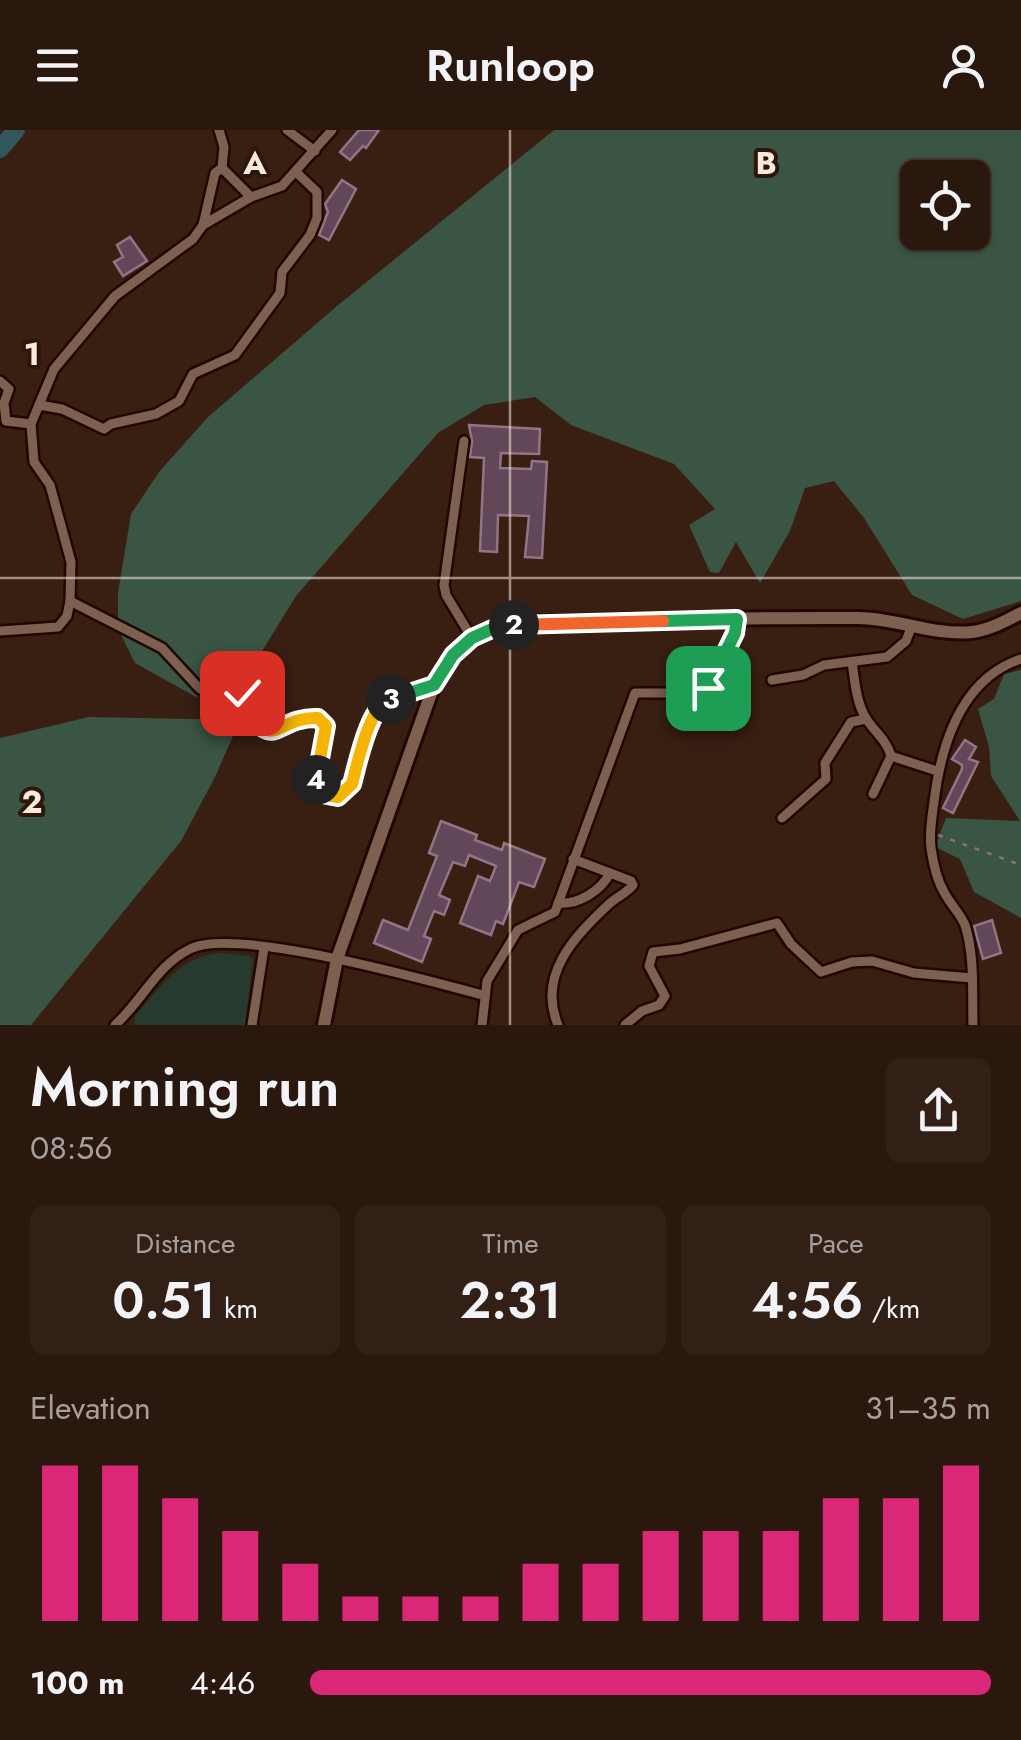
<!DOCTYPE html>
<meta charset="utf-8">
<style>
:root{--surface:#2a170e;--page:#322017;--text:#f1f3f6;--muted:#a59f9e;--line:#46362e;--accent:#db2777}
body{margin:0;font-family:Jost,sans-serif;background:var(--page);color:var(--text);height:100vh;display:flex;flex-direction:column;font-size:38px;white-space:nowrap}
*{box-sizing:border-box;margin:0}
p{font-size:32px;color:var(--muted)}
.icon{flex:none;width:55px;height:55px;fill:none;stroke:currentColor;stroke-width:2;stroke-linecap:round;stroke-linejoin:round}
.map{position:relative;height:895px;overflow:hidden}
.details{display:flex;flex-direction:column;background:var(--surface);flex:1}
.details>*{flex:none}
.buttons{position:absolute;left:900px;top:30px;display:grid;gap:20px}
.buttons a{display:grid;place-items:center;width:90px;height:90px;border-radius:15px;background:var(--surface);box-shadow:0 2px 8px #0004,0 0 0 2px var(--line);font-size:50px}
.pin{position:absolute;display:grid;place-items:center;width:85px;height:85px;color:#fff;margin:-42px;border-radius:20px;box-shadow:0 5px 15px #0006}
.km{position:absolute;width:50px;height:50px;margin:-25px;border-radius:50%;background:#222;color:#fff;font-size:28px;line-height:50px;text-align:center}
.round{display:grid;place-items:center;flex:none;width:105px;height:105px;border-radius:15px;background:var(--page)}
.overview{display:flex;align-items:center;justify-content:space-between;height:170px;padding:0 30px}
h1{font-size:55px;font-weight:600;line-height:75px}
.metrics{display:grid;grid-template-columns:repeat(3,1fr);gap:15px;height:170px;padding:10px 30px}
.metrics div{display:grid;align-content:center;border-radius:15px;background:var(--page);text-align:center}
.metrics b{font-size:50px;font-weight:600}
.metrics small{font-size:28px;font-weight:400}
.metrics p{font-size:28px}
.chart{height:280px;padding:20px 30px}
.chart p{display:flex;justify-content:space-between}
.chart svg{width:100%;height:180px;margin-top:10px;stroke:var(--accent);stroke-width:6}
ul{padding:0 30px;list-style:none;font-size:32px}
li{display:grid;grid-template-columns:160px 120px 1fr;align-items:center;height:75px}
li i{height:25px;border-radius:12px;background:var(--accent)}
header{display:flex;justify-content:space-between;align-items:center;height:130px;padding:0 30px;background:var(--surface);font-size:45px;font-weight:600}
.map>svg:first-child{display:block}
.green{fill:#273a2e}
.forest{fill:#3b5544;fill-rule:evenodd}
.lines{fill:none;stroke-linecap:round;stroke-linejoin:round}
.river{stroke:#31575c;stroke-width:18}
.building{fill:#614758;stroke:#927487;stroke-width:2.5}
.street-casing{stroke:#1f0800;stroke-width:14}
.secondary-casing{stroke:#1f0800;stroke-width:18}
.path{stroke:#897368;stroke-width:2.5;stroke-dasharray:5 8;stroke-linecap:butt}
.street{stroke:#7e6051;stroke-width:9}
.secondary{stroke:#7e6051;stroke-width:12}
.split-1-casing{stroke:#fff;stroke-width:20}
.split-2-casing{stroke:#fff;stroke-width:20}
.split-3-casing{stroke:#fff;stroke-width:20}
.split-4-casing{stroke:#fff;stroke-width:20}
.split-5-casing{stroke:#fff;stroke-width:20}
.split-1{stroke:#22a559;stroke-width:12}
.split-2{stroke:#f0652b;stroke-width:12}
.split-3{stroke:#22a559;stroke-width:12}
.split-4{stroke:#f5b400;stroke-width:12}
.split-5{stroke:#f5b400;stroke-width:12}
.grid{fill:none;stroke:#fae9e0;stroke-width:2.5;stroke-opacity:0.55}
.grid-label{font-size:32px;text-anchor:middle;font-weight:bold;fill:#fae9e0;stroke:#2e1608;stroke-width:8;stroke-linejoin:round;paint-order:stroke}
</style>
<header><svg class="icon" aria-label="menu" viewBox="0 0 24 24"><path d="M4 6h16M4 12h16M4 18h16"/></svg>Runloop<svg class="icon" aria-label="person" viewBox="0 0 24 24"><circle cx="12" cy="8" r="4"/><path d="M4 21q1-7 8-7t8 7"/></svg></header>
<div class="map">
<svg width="1021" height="895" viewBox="0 0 1021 895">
<rect width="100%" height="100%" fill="#381f12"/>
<path class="green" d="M222,823l28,3 3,4 -8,65h-111l1,-9c27,-30 44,-60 87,-63z"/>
<g class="forest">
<path d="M554,0h467v471l-58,18 -51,-24 -48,-77 -30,-37 -29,7 -15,43 -30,52 -24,-41 -17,31 -9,-1 -21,-47 26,-16 -41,-45 -103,-39 -36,-28 -51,8 -46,28 -142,163 -37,60 -63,41 -61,-34 -17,-34v-36l13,-79 28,-42 49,-55 129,-111zM918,48h54v54h-54z"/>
<polygon points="1021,540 1021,788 974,762 960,729 935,717 946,688 1020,691 991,646 989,617 978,579 994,569 1004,544"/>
<polygon points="89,587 240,590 215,647 181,711 31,895 0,895 0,608"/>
</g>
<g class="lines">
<polyline class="river" points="0,19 16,0"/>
</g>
<g class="building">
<polygon points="359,0 379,0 366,18 363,16 350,30 340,22"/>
<polygon points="342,50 356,59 329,110 319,105 328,82 325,74"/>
<polygon points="130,107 147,131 123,146 114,132 123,127 117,115"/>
<polygon points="469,295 540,299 539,324 501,323 500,338 531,339 532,331 547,332 542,428 525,427 529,386 498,385 497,422 480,421 484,328 470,327 472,311"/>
<polygon points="965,610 976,617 969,629 978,632 953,683 943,678 962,639 962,635 952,629"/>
<polygon points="441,691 477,705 475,710 502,720 504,713 545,729 534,757 519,752 503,794 496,791 491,805 460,793 478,746 490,751 496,736 469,725 465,736 453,732 439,765 450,770 444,785 434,781 424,806 431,809 422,832 374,813 383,790 408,800 437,726 429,723"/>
<polygon points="992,790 1001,823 983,829 974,796"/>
</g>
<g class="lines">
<defs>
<g id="street">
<polyline points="287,0 315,21"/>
<polyline points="222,38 251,67"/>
<polyline points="203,95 215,43 222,38 224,17 219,0"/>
<polyline points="0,251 9,259 4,273 6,291 31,294"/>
<polyline points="39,275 62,279 104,299 111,294 156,284 179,271 193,244 235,225 280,163 282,142 310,105 317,88 317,62 297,43"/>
<polyline points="464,311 444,455 446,465 472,508"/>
<path d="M70,471l92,47 38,41c10,0 23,-3 32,-1 20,5 14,35 33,42 18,7 36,-13 53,-12l8,8 -11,60 7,8 16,3c30,-21 18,-69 44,-93 11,-10 37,-14 52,-19"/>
<polyline points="0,501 58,497 67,486 70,471 71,432 50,355 34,332 31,294 54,239 115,166 193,109 203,95 251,67 282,56 332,0"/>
<path d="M852,532c3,20 4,41 15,58 9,13 20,21 24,36l-18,38"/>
<polyline points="772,550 803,545 824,535 887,527 906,511 912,495"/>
<polyline points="891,626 937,641"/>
<polyline points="782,688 826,649 825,633 851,592 866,589"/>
<path d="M558,773c20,2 43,-12 52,-30"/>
<path d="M115,895c26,-23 43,-61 75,-76 46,-23 238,32 293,46"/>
<polyline points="252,895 264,818"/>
<polyline points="482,895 487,851 518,800 555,782 635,563 698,563 708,559 735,503 737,489"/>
<path d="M558,895c-21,-50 16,-88 51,-121 7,-7 17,-10 24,-19l-2,-4 -58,-22"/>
<polyline points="625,895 642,881 659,875 665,866 649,836 653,822 680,819 777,793 791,814 821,842 852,832 872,831 914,843 972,848"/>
<path d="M973,895c-1,-32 2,-69 -8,-100 -5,-12 -15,-21 -21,-33 -7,-12 -11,-30 -13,-44 -2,-16 1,-31 3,-46 7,-57 27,-123 87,-143"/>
</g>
<path id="secondary" d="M324,895l13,-66 97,-274c23,-41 43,-54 89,-62 111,-2 223,-6 335,-5 38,0 76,18 114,14 17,-2 34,-11 49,-19"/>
</defs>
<use href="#street" class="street-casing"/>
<use href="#secondary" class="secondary-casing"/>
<polyline class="path" points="938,705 1021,735"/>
<use href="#street" class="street"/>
<use href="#secondary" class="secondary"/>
</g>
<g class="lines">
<defs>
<polyline id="split-1" points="663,491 737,489 735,503 708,558"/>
<polyline id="split-2" points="514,495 663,491"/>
<polyline id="split-3" points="391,569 434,555 453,525 472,508 492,499 514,495"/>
<path id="split-4" d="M316,650l-1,6 7,8 16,3 14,-13c6,-22 17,-79 39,-85"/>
<path id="split-5" d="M242,563c30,68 31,23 76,25l8,8 -10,54"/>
</defs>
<use href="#split-1" class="split-1-casing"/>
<use href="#split-2" class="split-2-casing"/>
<use href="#split-3" class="split-3-casing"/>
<use href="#split-4" class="split-4-casing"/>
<use href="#split-5" class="split-5-casing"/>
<use href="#split-1" class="split-1"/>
<use href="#split-2" class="split-2"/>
<use href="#split-3" class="split-3"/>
<use href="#split-4" class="split-4"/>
<use href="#split-5" class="split-5"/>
</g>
<path class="grid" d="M510,0v895M0,448h1021"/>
<g class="grid-label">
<text x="255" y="44">A</text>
<text x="766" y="44">B</text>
<text x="32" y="235">1</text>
<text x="32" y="683">2</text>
</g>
</svg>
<div class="buttons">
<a><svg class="icon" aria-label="locate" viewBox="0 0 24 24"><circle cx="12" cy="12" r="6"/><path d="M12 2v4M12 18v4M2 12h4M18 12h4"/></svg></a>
</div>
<div class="pin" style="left:708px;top:558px;background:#1e9e55"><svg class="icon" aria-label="arrive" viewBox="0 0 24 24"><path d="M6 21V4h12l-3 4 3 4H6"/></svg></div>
<div class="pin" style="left:242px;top:563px;background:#d93025"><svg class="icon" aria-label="check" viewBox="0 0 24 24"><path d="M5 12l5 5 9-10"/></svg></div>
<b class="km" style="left:514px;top:495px">2</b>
<b class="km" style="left:391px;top:569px">3</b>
<b class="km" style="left:316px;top:650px">4</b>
</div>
<section class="details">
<div class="overview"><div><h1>Morning run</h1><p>08:56</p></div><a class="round"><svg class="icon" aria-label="share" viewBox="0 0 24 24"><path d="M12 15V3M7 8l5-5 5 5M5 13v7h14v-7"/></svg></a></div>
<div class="metrics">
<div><p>Distance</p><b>0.51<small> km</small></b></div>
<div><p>Time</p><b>2:31</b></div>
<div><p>Pace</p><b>4:56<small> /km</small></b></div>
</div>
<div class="chart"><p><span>Elevation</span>31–35 m</p>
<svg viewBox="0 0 160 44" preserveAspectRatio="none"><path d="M5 44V6M15 44V6M25 44V14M35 44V22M45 44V30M55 44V38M65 44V38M75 44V38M85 44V30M95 44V30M105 44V22M115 44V22M125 44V22M135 44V14M145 44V14M155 44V6"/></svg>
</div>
<ul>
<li><b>100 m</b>4:46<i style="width:100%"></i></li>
</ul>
</section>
